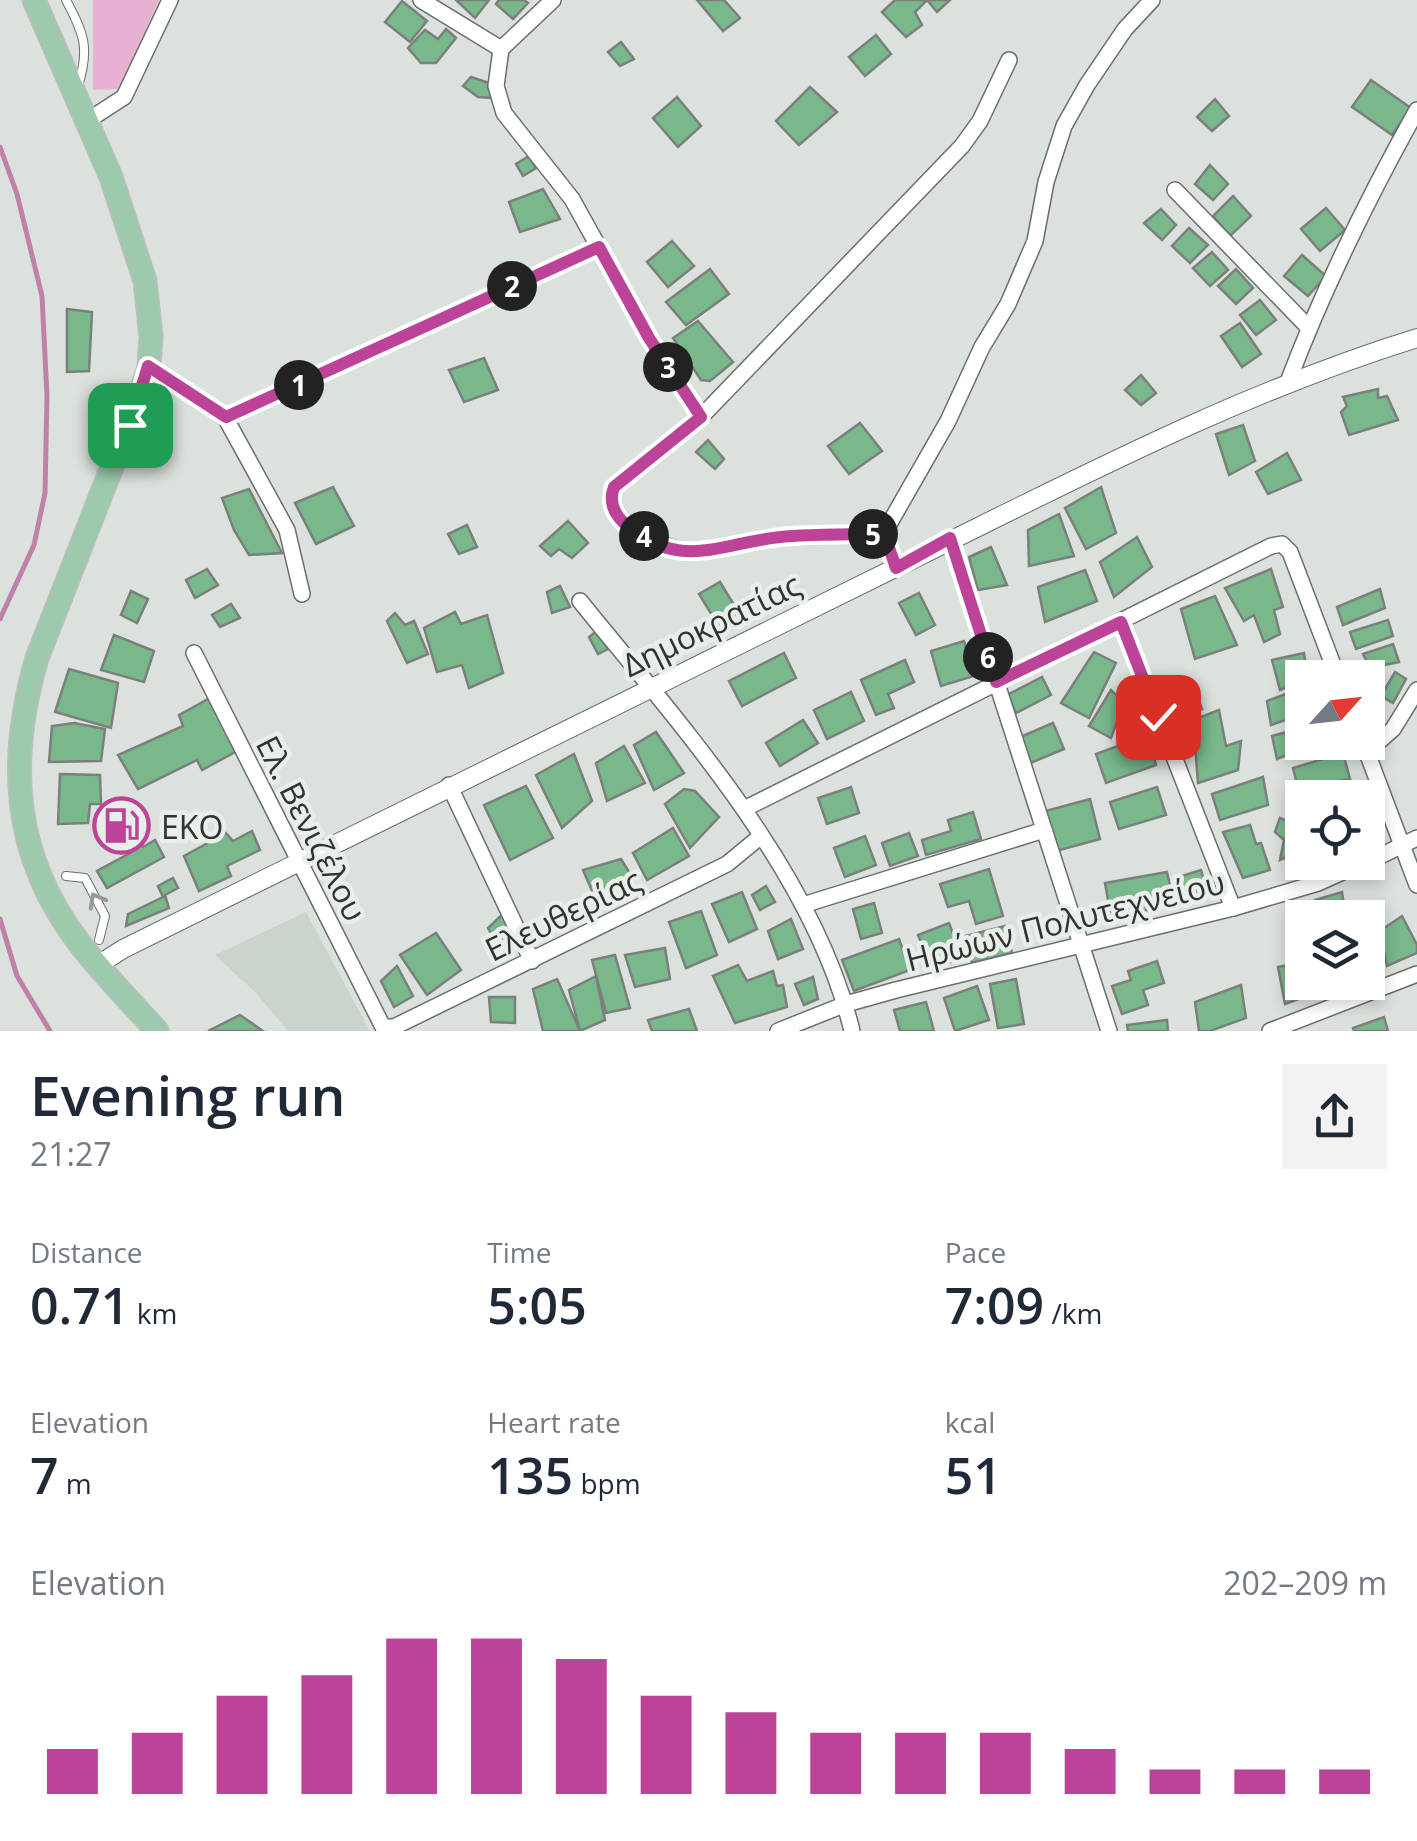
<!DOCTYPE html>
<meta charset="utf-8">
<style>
:root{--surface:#fff;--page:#f2f2f3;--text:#1f2937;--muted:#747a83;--accent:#bc4397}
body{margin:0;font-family:"Open Sans",sans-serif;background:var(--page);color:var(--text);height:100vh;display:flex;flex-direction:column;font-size:38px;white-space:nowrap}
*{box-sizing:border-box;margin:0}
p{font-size:32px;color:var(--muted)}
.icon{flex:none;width:55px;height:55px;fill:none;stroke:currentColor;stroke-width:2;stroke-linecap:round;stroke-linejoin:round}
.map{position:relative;height:1031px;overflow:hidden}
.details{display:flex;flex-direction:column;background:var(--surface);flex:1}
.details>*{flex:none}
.needle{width:65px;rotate:63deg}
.tools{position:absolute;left:1285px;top:660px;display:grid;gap:20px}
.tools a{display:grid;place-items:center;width:100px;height:100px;border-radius:0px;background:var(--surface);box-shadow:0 5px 15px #0003;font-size:50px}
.pin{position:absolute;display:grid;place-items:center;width:85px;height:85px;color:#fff;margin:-42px;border-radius:20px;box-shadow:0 5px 15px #0006}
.km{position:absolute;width:50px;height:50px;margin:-25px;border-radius:50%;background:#222;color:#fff;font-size:28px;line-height:50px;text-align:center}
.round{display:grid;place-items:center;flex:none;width:105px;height:105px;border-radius:0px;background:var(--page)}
.head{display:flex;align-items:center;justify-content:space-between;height:170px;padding:0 30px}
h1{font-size:55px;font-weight:600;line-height:75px}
.stats{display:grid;grid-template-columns:repeat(3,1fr);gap:15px;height:170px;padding:10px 30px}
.stats div{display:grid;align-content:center}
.stats b{font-size:50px;font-weight:600}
.stats small{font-size:28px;font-weight:400}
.stats p{font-size:28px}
.chart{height:280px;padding:20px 30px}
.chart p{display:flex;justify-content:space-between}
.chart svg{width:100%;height:180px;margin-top:10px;stroke:var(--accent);stroke-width:6}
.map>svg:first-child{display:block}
.built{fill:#c9d5cc}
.green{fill:#e8b1d2}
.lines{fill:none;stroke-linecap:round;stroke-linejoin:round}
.stream{stroke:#c081a9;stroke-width:5}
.building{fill:#78b88b;stroke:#7b807c;stroke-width:2.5}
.service-casing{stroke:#6a6f6b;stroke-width:10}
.minor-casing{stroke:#6a6f6b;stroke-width:18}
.tertiary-casing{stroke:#6a6f6b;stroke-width:20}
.primary-casing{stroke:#bdbebd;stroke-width:25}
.service{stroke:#fff;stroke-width:8}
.minor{stroke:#fff;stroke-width:15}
.tertiary{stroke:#fff;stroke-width:18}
.primary{stroke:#9dcaac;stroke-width:22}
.oneway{stroke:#989998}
.route-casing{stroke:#fff;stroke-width:20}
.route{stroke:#bc4397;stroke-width:12}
.labels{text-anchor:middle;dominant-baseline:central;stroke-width:9;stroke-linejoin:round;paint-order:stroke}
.street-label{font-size:32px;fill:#303331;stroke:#e8eeea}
.poi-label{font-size:32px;fill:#303331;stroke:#e8eeea;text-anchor:start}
</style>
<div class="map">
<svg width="1417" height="1031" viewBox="0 0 1417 1031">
<rect width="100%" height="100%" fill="#dbe1dc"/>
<polygon class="built" points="306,912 330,957 370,1031 288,1031 255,992 215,955"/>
<polygon class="green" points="93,0 159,0 119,89 93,90"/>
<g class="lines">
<g class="stream">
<polyline points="0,147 17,194 42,296 47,396 45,493 34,545 0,619"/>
<polyline points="0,919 17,976 50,1031"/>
</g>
</g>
<g class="building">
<polygon points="456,0 489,0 475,18"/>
<polygon points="499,0 524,0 528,3 513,19 496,4"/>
<polygon points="697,0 724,0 740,18 723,31"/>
<polygon points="895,0 950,0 937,12 927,0 915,12 922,25 906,37 882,12"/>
<polygon points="402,1 427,21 410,42 385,22"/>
<polygon points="446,29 456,38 436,63 421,63 408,48 425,30 438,39"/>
<polygon points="876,35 891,54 865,76 849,57"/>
<polygon points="621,42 634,59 620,66 608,52"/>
<polygon points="471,77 489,83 491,98 478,97 463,86"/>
<polygon points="1371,80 1411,108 1392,135 1352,107"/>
<polygon points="810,87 837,112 799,145 776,121"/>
<polygon points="677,97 701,126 678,147 653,118"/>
<polygon points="1215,99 1229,116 1212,131 1197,117"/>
<polygon points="529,156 536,168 523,176 516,164"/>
<polygon points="1210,165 1228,184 1213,200 1195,184"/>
<polygon points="543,189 560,219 520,232 509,202"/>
<polygon points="1233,196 1251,216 1230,236 1213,216"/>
<polygon points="1326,208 1345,230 1320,251 1301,229"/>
<polygon points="1161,209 1176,225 1162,240 1144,223"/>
<polygon points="1189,228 1208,245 1190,263 1172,246"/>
<polygon points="672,241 694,266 668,287 647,262"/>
<polygon points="1212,252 1228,270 1210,286 1193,268"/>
<polygon points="1302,255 1326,276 1308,296 1284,276"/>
<polygon points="710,269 729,294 686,325 666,302"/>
<polygon points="1236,269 1253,288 1236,304 1218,286"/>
<polygon points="1260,300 1276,320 1256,335 1240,315"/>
<polygon points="67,309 92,312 89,371 67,372"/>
<polygon points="698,321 733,362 710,381 701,380 673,338"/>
<polygon points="1240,323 1261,354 1242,367 1221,336"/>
<polygon points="484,358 498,390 464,402 449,370"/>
<polygon points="1141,375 1156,393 1141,405 1125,390"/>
<polygon points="1378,389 1378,398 1387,396 1398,420 1349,435 1341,412 1347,406 1343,397"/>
<polygon points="860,423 882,451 849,474 828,446"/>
<polygon points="1243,425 1255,461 1229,475 1216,434"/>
<polygon points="708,440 724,459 715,469 696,452"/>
<polygon points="1287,453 1301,480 1268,494 1256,472"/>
<polygon points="333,487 354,526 316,544 295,503"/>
<polygon points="1101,487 1116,533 1086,549 1065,508"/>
<polygon points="249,489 282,553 249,555 234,530 222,498"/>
<polygon points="1059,514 1074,556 1029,566 1028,530"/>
<polygon points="568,521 588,543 572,558 559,549 551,556 540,546"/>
<polygon points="467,525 477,547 459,554 448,534"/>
<polygon points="1137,537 1152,567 1114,597 1100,562"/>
<polygon points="991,547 1007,585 978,590 969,557"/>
<polygon points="207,569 218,585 195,598 186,580"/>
<polygon points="1271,569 1283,607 1274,610 1280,634 1264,642 1254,615 1244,621 1225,588"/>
<polygon points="1085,570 1097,601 1045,622 1038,587"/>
<polygon points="720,582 739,613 718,625 699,594"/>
<polygon points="560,586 570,607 552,613 547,592"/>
<polygon points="1380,589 1385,608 1343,625 1337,607"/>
<polygon points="131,591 148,599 137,623 121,615"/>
<polygon points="919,593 935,625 916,635 899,603"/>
<polygon points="1215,596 1237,645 1195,659 1181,609"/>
<polygon points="231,604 240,618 220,627 212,615"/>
<polygon points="455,612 461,624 487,615 503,673 469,688 462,665 437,672 424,628"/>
<polygon points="395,613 405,625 414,621 428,654 407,663 387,621"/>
<polygon points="1388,620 1393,636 1356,649 1350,632"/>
<polygon points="598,630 608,649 598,654 589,637"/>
<polygon points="114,635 154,651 144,682 101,670"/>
<polygon points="964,641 974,676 941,686 931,651"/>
<polygon points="1393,644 1399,662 1370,668 1363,654"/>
<polygon points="1094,652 1116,663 1089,718 1061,703"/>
<polygon points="784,653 796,678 742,706 729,681"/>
<polygon points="1304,653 1308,678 1280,690 1272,660"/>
<polygon points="905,660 914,682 888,694 894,708 876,715 861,680"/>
<polygon points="69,669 118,683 111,728 55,712"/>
<polygon points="1395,672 1406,679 1393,703 1381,696"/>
<polygon points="1042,677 1051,695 1016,713 1007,695"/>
<polygon points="1192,681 1202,709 1168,723 1159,694"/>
<polygon points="1302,688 1302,714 1271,725 1267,701"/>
<polygon points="1111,690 1124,703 1111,738 1089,726"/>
<polygon points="851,692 864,721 827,739 814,710"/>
<polygon points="210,698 239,750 202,770 197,760 138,789 118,755 183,726 179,715"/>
<polygon points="1219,710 1226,746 1241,741 1238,770 1198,783 1193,720"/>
<polygon points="803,720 818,743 780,766 766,743"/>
<polygon points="74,723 105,729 101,761 49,762 52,726"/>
<polygon points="1053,723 1064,749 1028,764 1018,738"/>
<polygon points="1302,728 1302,742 1319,742 1277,759 1272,736"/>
<polygon points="656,732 684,773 654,790 634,745"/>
<polygon points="1148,735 1156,765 1106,783 1096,754"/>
<polygon points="624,746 645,783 607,801 596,763"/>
<polygon points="1343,753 1350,779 1298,788 1293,768"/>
<polygon points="574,754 592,801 562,828 536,775"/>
<polygon points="60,774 100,775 101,804 90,804 88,823 58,824"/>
<polygon points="1263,777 1268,805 1220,820 1212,794"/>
<polygon points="526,786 553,838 510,860 484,805"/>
<polygon points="1365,786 1376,830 1368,832 1368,798 1325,798"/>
<polygon points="851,787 859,813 827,824 818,798"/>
<polygon points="1157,787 1166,815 1119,829 1110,802"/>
<polygon points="684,789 695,791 719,817 690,848 665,804"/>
<polygon points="1090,799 1100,839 1056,851 1046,811"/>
<polygon points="973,812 981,839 926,855 922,840 951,831 948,820"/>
<polygon points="1280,818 1294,824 1302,821 1302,851 1280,860 1284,840 1275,832"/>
<polygon points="1250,825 1256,844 1261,843 1270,870 1243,878 1223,832"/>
<polygon points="133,827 143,847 155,840 164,857 107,888 97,871 130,853 120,834"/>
<polygon points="673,828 689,856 647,880 633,853"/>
<polygon points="252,831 260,850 227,866 231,876 199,891 184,856 226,833 233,841"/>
<polygon points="909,833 918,856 890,866 882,843"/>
<polygon points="865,836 876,865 845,877 834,848"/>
<polygon points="621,859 634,880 596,900 583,870"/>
<polygon points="989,869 1003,916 976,924 969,901 948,907 940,884"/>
<polygon points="1201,870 1207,891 1182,899 1175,878"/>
<polygon points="1167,872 1174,905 1111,917 1105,883"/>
<polygon points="173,878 178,888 165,895 169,908 126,926 128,914 163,897 158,886"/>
<polygon points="766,886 775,902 760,910 752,895"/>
<polygon points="742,892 757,929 729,942 712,904"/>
<polygon points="1342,892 1346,918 1317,918 1315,900"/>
<polygon points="874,903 882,933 861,939 853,909"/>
<polygon points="701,911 717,955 686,968 669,922"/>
<polygon points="504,913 514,940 501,952 488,928"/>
<polygon points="1402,916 1417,945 1417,953 1387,966 1380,931"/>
<polygon points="791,919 803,949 778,959 768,931"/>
<polygon points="949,923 962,958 932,969 918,935"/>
<polygon points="1005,926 1012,953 972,963 966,936"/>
<polygon points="436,933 461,970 427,995 400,955"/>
<polygon points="899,939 910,970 854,991 842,960"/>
<polygon points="665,948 670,979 635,987 625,955"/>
<polygon points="615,955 630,1008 606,1013 592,960"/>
<polygon points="1157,961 1164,983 1143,990 1148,1005 1122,1014 1112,986 1131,980 1128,971"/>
<polygon points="1298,963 1307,996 1285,1004 1278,967"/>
<polygon points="738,965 747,981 773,971 777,986 783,985 787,1007 735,1023 713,976"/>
<polygon points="397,966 413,996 394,1007 381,981"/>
<polygon points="596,976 605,1020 580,1031 569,990"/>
<polygon points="813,977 818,999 804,1005 795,984"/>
<polygon points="557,979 580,1031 543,1031 533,989"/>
<polygon points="1016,979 1024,1024 998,1028 990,984"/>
<polygon points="1241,985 1246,1018 1210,1031 1199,1031 1195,1002"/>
<polygon points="977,986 989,1020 955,1031 944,998"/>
<polygon points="489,997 515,997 515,1023 491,1022"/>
<polygon points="926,1002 934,1031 900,1031 894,1010"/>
<polygon points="689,1009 697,1031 652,1031 648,1020"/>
<polygon points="240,1015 263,1031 208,1031"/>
<polygon points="1384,1017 1388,1031 1354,1031 1353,1028"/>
<polygon points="1167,1020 1168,1031 1128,1031 1127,1025"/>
</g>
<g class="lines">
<defs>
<g id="service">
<path d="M66,0c18,34 24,48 12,86"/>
<polyline points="66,876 85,878 105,916 99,940"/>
</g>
<g id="minor">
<polyline points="421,0 501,49"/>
<polyline points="501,49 496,86 504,113 572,199 649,338 701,417"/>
<polyline points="501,49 553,0"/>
<polyline points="87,121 124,97 170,0"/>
<polyline points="1175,190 1308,327"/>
<polyline points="149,367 225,417 599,247"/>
<path d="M1288,382c36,-95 80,-184 129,-272"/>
<polyline points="225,417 287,530 302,594"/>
<path d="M884,533c-35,2 -72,1 -107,4 -54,5 -80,30 -134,-2 -18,-10 -28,-19 -32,-39l3,-9 87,-70 261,-271 18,-25 29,-61"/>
<polyline points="950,538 1109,1031"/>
<polyline points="896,567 884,533 948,421 982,347 1008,304 1035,241 1046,182 1064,126 1087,85 1125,29 1152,0"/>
<path d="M580,601c101,125 234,271 272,430"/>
<polyline points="1121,621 1233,908"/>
<polyline points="194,653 383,1027 394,1027 727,864 761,836"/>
<polyline points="1363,742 1417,885"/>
<polyline points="1367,752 1393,729 1417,690"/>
<polyline points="449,785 532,961"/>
<polyline points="744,809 1271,546 1282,544 1290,552 1338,678"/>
<polyline points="1368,862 1417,838"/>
<polyline points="803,905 1044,830"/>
<polyline points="778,1031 846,1004 896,990 1233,908 1318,883 1365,862"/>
<polyline points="1270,1031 1417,974"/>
</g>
<path id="tertiary" d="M98,965l25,-16c255,-128 511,-254 768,-379 172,-84 342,-175 526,-232"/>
<path id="primary" d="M34,0l77,177 34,104 6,56 -2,30 -8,26 -104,265c-30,103 -25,198 43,286 23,30 51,58 77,87"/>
</defs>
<use href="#service" class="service-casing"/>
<use href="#minor" class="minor-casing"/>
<use href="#tertiary" class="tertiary-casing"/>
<use href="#primary" class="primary-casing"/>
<use href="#service" class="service"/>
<use href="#minor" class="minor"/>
<use href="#tertiary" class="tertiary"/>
<use href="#primary" class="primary"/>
</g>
<defs><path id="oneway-chevron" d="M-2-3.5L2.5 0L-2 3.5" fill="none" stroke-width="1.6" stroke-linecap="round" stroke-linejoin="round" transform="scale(2.5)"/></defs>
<use class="oneway" href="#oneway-chevron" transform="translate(96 900) rotate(-119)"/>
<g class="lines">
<defs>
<path id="route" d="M130,425l18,-59 78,51 373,-170 50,91 52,79 -87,70c-5,13 -1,25 9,35 59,54 103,17 169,14 31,-2 61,-1 92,-3l12,35 54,-30 46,144 125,-60 37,95"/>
</defs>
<use href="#route" class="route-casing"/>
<use href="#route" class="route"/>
</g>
<defs>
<symbol id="fuel-ring" viewBox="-11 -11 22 22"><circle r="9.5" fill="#e8eeea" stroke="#bc4397" stroke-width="1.5"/><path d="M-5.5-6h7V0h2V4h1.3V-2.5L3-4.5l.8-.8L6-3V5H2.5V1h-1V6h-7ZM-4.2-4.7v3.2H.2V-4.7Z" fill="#bc4397"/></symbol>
</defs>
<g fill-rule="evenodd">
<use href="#fuel-ring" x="90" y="794" width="63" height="63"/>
</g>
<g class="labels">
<g class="street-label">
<text transform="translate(711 624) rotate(-26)">Δημοκρατίας</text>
<text transform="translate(312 828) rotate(63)">Ελ. Βενιζέλου</text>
<text transform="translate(563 914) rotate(-26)">Ελευθερίας</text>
<text transform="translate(1065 920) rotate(-14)">Ηρώων Πολυτεχνείου</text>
</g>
<g class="poi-label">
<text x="161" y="826">EKO</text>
</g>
</g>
</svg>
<div class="tools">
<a><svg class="needle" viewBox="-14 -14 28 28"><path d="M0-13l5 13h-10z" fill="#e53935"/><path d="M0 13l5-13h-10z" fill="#747a83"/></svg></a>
<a><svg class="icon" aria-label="locate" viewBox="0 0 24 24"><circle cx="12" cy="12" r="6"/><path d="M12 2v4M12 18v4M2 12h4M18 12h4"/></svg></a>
<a><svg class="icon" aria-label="layers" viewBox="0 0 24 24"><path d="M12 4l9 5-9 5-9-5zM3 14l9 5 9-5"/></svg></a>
</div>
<div class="pin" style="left:130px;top:425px;background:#1e9e55"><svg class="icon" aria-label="arrive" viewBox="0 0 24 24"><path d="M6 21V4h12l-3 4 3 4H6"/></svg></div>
<div class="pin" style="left:1158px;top:717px;background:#d93025"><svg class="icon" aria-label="check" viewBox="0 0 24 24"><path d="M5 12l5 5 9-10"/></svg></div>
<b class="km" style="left:299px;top:385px">1</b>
<b class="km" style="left:512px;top:286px">2</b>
<b class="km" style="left:668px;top:367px">3</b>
<b class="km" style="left:644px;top:536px">4</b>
<b class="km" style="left:873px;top:534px">5</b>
<b class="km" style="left:988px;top:657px">6</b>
</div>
<section class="details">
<div class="head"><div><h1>Evening run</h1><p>21:27</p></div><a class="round"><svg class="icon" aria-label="share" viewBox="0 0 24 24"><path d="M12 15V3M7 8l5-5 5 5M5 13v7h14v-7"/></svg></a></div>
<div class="stats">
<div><p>Distance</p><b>0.71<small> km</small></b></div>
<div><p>Time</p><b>5:05</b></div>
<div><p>Pace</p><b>7:09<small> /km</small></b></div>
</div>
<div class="stats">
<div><p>Elevation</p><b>7<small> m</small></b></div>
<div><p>Heart rate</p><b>135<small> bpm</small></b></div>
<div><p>kcal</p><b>51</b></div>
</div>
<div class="chart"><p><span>Elevation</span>202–209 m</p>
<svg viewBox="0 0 160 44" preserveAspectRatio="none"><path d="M5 44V33M15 44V29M25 44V20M35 44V15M45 44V6M55 44V6M65 44V11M75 44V20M85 44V24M95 44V29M105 44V29M115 44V29M125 44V33M135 44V38M145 44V38M155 44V38"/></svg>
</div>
</section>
